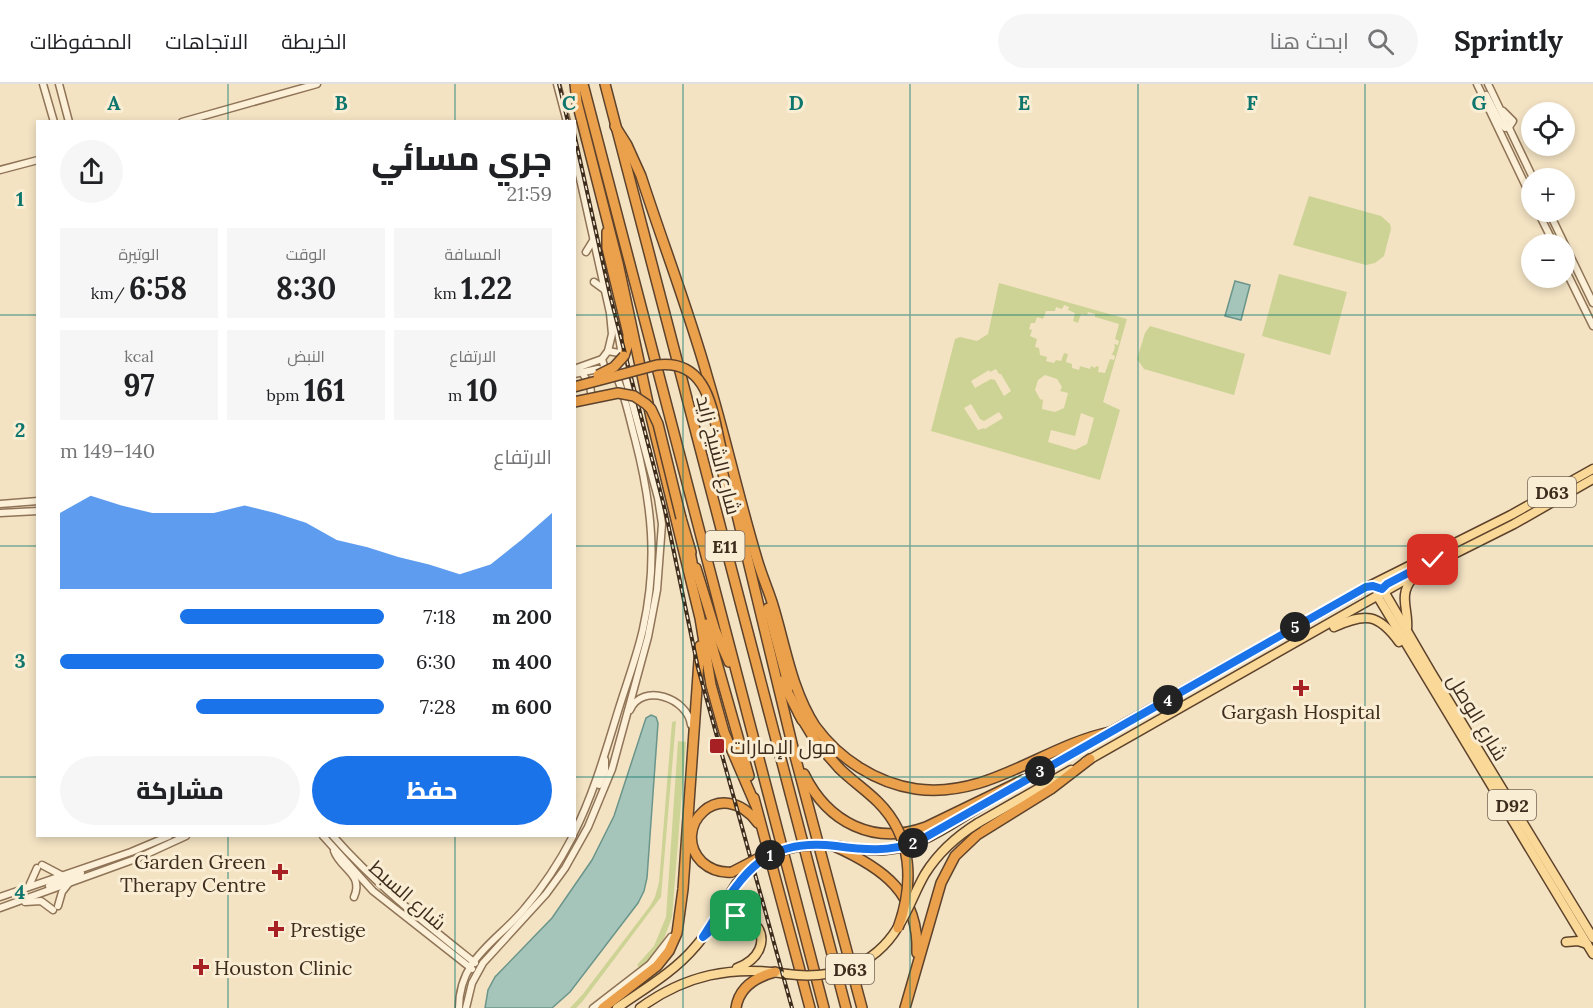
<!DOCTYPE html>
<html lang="ar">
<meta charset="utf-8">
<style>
:root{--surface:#fff;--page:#f6f6f6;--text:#202124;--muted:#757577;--line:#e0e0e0;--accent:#1a73e8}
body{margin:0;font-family:Lora,Cairo,serif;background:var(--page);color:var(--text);direction:rtl;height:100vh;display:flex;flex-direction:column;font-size:22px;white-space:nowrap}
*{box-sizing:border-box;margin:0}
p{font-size:20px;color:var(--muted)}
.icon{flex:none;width:33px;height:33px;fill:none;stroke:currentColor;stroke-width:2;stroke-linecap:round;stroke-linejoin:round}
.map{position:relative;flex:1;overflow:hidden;direction:ltr}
.details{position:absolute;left:36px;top:36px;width:540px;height:717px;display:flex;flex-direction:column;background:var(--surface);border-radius:0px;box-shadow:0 3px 9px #0003;direction:rtl}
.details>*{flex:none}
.buttons{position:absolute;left:1521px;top:18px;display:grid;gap:12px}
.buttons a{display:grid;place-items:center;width:54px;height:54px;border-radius:50%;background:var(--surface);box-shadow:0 3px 9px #0003;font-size:30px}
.pin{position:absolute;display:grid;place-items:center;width:51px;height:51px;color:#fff;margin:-26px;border-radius:12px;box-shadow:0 3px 9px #0006}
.km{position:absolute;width:30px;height:30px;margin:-15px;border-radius:50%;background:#222;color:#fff;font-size:16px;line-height:30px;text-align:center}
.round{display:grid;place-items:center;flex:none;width:63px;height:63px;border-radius:32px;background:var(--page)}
.headline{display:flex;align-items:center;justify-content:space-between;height:102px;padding:0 24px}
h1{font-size:33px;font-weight:800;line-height:45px}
.metrics{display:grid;grid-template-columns:repeat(3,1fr);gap:9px;height:102px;padding:6px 24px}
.metrics div{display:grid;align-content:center;border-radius:0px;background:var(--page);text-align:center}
.metrics b{font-size:30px;font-weight:800}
.metrics small{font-size:16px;font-weight:400}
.metrics p{font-size:16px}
.chart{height:168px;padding:12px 24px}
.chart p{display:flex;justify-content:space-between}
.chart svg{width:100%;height:108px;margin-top:6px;fill:var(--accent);opacity:.7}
.action{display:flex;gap:12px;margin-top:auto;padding:12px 24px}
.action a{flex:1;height:69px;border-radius:36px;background:var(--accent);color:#fff;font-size:24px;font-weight:800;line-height:69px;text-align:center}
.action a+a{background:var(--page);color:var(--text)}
ul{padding:0 24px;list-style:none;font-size:20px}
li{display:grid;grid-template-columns:96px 72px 1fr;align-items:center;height:45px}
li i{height:15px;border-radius:8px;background:var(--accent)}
header{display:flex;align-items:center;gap:36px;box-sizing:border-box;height:84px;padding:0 30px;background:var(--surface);border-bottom:2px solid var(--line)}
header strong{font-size:28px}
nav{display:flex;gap:33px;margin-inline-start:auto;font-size:21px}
.search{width:420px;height:54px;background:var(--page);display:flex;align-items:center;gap:15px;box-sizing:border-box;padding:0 21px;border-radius:33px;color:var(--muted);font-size:22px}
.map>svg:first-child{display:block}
.green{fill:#cdd395;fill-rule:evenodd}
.water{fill:#a5c5bb;stroke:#6b958a;stroke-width:1.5}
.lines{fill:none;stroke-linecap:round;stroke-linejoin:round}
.minor-casing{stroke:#907457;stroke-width:9}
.major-casing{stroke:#5d422c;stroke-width:11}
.highway-casing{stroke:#5d422c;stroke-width:12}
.minor{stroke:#fcf0d8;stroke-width:6}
.major{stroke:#fad897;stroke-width:8}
.highway{stroke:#eba04b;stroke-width:9}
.rail-casing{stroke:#3e2c1d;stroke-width:4}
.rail{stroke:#f9edd4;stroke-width:1.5;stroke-dasharray:4.5;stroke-linecap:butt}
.major-bridge-casing{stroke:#5d422c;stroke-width:11;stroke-linecap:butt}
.highway-bridge-casing{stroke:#5d422c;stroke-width:12;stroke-linecap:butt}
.major-bridge{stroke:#fad897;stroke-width:8}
.highway-bridge{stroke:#eba04b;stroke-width:9}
.route-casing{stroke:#fff;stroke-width:12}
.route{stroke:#1a73e8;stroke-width:8}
.grid{fill:none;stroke:#0f766e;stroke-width:1.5;stroke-opacity:0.55}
.poi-dot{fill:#a62024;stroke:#f9edd4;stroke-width:2}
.labels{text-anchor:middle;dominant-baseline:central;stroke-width:6;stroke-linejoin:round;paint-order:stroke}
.shield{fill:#f9edd4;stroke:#766654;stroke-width:1.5}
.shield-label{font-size:18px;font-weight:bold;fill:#3e2c1d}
.street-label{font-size:20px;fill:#3e2c1d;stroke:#f9edd4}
.poi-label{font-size:20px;fill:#3e2c1d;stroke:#f9edd4;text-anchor:start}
.grid-label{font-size:20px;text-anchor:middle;font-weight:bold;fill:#0f766e;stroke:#f9edd4;stroke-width:6;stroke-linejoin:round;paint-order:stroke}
</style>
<header>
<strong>Sprintly</strong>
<div class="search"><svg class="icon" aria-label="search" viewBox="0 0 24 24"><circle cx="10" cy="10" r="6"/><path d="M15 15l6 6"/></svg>ابحث هنا</div>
<nav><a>الخريطة</a><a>الاتجاهات</a><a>المحفوظات</a></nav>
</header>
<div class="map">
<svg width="1593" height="924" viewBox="0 0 1593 924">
<rect width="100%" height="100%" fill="#f3e3c3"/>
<g class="green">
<polygon points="1309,112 1381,132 1390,140 1391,145 1384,172 1375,179 1366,181 1293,161"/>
<polygon points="1279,190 1347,208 1330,271 1262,252"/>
<path d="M999,199l128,36 -24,83 17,8 -20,70 -169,-49 24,-92 5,-2 17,4 11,-7zM1064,221l5,2 -1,3 7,3 -2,8 5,2 3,-9 6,1 1,-3 7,2v3l24,7 -4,15 4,2 -1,4 -4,-1 1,3 -2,6 -2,1 4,2 -1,4 -4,-1 -5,14 -7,-1 1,-5 -3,-1 -1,2 -4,-2 -1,3 -10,-3 -1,4 -7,-2v-4l-6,-2 2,-8 -4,-1 -3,8 -5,-1 -2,3 -8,-2 1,-4 -7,-2 -1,-7 -4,-1 2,-8 -7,-3 2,-6 -3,-1 2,-6h4l2,-6 6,2 3,-8h9l1,-4 6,2zM996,285l3,5h2l10,17 -7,5 -9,-16 -4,-1 -16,9 -4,-7 18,-11 1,2zM1045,291l12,4 5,8 -2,4 8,2 -4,15 -9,4 -13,-3 1,-9 -3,-1 -5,-9 3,-10zM971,320l9,15 4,2 15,-9 4,6 -18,11 -1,-1 -6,2 -14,-22zM1081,329l13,5 -7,26 -12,6 -27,-8 3,-12 24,6z"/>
<polygon points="1150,242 1245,270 1234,311 1144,285 1137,275 1145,249"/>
<polygon points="676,637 661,813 582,918 576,924 570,924 583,910 650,822 655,813 659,798 672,638"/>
<polygon points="678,657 686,658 672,833 661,863 641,885 637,881 654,862 666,833"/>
</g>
<g class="water">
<polygon points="1235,197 1250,201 1241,236 1225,232"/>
<polygon points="651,631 656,633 658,639 647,794 644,807 638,819 570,908 552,924 485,924 488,906 495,893 552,834 592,776 614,732 646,634"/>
</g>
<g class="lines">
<defs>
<g id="minor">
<polyline points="43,0 54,38"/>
<polyline points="59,0 69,38"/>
<polyline points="557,0 567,38"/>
<polyline points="1477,0 1532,115"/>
<polyline points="1488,0 1533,94"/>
<polyline points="1486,11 1501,40 1505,44 1509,43 1513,37 1503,27"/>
<polyline points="182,38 317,0"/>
<polyline points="574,68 610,229 612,250 608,267"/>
<polyline points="0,86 38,76"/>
<polyline points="1538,128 1554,160"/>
<polyline points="1549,128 1593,219"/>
<polyline points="586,168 594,155"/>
<polyline points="1564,183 1593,242"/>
<polyline points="594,198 605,206"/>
<polyline points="611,232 618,248 622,271"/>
<polyline points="574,285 602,275"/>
<polyline points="605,285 602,275 608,267 619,269 623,276"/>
<polyline points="582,288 590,302 592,315"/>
<polyline points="574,290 598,285 606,286"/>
<polyline points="0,420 38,417"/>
<polyline points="0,429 38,427"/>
<path d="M630,626c12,-28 58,-12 61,15"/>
<polyline points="599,701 605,687 605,676"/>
<path d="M574,749c20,-40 32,-83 45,-125 8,-26 18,-52 24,-79 15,-67 9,-124 -8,-190 -6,-22 -10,-45 -20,-66"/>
<polyline points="323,752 373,807 472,885"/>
<path d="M333,752c42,48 92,87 142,127"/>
<path d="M334,767c7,19 30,23 20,46"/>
<polyline points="42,781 61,791"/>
<polyline points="29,802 37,784"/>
<polyline points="49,802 81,789"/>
<polyline points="0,813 131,768 169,752"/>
<polyline points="25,818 41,817 53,826"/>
<polyline points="58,822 62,808 69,799"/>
<polyline points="0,824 138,774 186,752"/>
<path d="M459,924c0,-50 38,-66 66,-100 19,-22 35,-47 48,-72"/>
<polyline points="466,924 472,899 483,879 546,810 565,784 588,743 612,685 648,553 657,506 662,440 658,414 622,281"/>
<polyline points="593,924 650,880 671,853"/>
</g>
<g id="major">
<polyline points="1381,505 1385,509 1431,588 1593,854"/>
<polyline points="1379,510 1387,500 1412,487"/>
<polyline points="1378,513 1593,870"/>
<path d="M1334,543c31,-14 44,-14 65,15"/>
<path d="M1407,545c2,-19 -9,-33 5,-50"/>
<polyline points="1085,678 1426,484 1514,440 1593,395"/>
<polyline points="1017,700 1367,503 1511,431 1593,385"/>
<polyline points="978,739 1071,686"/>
<path d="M839,762c16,3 31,5 47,4 38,-3 73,-31 105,-50"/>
<path d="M712,846c42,-37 73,20 25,38"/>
<polyline points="1566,858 1578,857 1587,860"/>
<path d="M617,924c27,-19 57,-36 78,-61 17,-19 27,-42 41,-63"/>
<path d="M640,924c45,-33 92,-43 147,-34"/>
</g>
<g id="highway">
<polyline points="575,0 577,18 618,179 651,333 700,534 711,601 724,648 755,720"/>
<polyline points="583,0 824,924"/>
<polyline points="605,0 846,924"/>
<path d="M615,42l12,19 14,31c22,68 48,135 67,203 18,60 31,120 49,180 4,14 10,28 15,43 13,41 19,87 43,124 24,33 61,57 101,63 72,10 127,-43 194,-57"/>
<polyline points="607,148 607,164 628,250 628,260 624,272"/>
<polyline points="717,364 728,411"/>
<polyline points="731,406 795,672 862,924"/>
<polyline points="681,434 691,468"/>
<polyline points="689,462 694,489"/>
<polyline points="696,484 715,546 729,578"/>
<polyline points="768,524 789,603"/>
<polyline points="706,540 749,692"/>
<polyline points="782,597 802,636"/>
<polyline points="799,630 816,658 839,684"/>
<path d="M804,690c24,49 70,72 122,53l97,-47"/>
<polyline points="754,714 810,924"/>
<path d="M834,762c49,22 85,47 83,107"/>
<path d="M732,788c-11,1 -21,-2 -30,-10 -33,-33 18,-89 56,-39"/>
<polyline points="603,924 657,882 669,867 677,849 683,805 700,562"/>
<path d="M736,924c3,-21 20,-31 39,-36"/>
<polyline points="905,924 941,799 955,772 977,751 1051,705 1090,675"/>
</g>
</defs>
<use href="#minor" class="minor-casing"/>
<use href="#major" class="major-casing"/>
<use href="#highway" class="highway-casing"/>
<use href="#minor" class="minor"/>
<use href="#major" class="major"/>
<use href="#highway" class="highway"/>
<defs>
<g id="rail">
<polyline points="559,0 568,38"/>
<polyline points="574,49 610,211 666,430 698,584 792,924"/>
</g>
</defs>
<use href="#rail" class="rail-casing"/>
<use href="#rail" class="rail"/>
<defs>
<g id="major-bridge">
<path d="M736,800c26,-31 58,-42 98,-38"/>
<path d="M787,890c44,6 87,-7 111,-47 11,-17 17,-36 27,-53 13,-21 32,-38 53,-51"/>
</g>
<g id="highway-bridge">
<polyline points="598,291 614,283 624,272"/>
<path d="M574,303l83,-22c52,-6 55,46 64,83"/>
<polyline points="574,318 618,309 634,312 646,320 651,325 658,340 681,434"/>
<path d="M839,684c12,12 27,22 39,34 35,35 36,82 20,126"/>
<polyline points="732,788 759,774 772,770"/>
</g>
</defs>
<use href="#major-bridge" class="major-bridge-casing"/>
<use href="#highway-bridge" class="highway-bridge-casing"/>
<use href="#major-bridge" class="major-bridge"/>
<use href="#highway-bridge" class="highway-bridge"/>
</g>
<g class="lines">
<defs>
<path id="route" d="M736,832l-15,6 -18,15c36,-56 55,-101 133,-91 29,4 53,6 81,-4l449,-255 7,-1 9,3 5,-5 46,-24"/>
</defs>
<use href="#route" class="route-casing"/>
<use href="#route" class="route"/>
</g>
<path class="grid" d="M228,0v38M455,0v38M683,0v924M910,0v924M1138,0v924M1365,0v924M0,231h38M574,231h1019M0,462h38M574,462h1019M0,693h38M574,693h1019M228,752v172M455,752v172"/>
<g class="poi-dot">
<path d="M1298 595h6v6h6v6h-6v6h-6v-6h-6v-6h6z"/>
<rect x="709" y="654" width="16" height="16" rx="3"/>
<path d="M277 779h6v6h6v6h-6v6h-6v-6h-6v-6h6z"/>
<path d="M273 836h6v6h6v6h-6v6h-6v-6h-6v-6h6z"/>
<path d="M198 874h6v6h6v6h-6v6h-6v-6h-6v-6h6z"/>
</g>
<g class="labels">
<g class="shield">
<rect x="1528" y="393" width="48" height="30" rx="4.5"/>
<rect x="705.5" y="447" width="39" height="30" rx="4.5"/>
<rect x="1488" y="706" width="48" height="30" rx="4.5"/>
<rect x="826" y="870" width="48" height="30" rx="4.5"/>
</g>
<g class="shield-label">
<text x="1552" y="408">D63</text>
<text x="725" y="462">E11</text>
<text x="1512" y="721">D92</text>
<text x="850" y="885">D63</text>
</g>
<g class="street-label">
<text transform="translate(719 371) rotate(75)">شارع الشيخ زايد</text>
<text transform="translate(1478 633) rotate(59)">شارع الوصل</text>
<text transform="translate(408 811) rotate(41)">شارع السبط</text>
</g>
<g class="poi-label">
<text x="1301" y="627" text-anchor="middle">Gargash Hospital</text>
<text x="730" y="662">مول الإمارات</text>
<text x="266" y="777" text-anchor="end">Garden Green<tspan x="266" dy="23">Therapy Centre</tspan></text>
<text x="290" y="845">Prestige</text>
<text x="214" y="883">Houston Clinic</text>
</g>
</g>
<g class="grid-label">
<text x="114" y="26">A</text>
<text x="341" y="26">B</text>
<text x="569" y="26">C</text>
<text x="796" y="26">D</text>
<text x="1024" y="26">E</text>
<text x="1252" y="26">F</text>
<text x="1479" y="26">G</text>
<text x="20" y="122">1</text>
<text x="20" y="353">2</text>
<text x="20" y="584">3</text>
<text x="20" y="815">4</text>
</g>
</svg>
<div class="buttons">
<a><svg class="icon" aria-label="locate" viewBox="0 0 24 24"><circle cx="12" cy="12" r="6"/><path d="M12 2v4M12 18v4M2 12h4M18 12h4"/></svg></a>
<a>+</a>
<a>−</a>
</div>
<div class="pin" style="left:736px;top:832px;background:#1e9e55"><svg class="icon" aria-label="arrive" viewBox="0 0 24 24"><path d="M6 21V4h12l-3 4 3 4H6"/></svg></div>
<div class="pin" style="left:1433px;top:476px;background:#d93025"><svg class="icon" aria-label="check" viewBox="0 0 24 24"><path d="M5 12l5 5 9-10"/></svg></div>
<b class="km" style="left:770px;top:771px">1</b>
<b class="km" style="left:913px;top:759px">2</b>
<b class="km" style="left:1040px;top:687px">3</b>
<b class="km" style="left:1168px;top:616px">4</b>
<b class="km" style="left:1295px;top:543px">5</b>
<section class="details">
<div class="headline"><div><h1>جري مسائي</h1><p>21:59</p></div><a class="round"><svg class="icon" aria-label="share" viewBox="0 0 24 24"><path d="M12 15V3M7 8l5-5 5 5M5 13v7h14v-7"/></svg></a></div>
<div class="metrics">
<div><p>المسافة</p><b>1.22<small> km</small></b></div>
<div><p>الوقت</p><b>8:30</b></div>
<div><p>الوتيرة</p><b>6:58<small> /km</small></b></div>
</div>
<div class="metrics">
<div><p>الارتفاع</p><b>10<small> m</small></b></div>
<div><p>النبض</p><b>161<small> bpm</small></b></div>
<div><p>kcal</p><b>97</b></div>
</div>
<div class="chart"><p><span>الارتفاع</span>140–149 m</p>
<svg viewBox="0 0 160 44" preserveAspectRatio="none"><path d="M0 44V13L10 6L20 10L30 13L40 13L50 13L60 10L70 13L80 17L90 24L100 27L110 31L120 34L130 38L140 34L150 24L160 13V44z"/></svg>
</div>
<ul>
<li><b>200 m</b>7:18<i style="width:63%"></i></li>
<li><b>400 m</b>6:30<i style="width:100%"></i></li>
<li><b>600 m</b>7:28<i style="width:58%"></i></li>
</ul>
<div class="action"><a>حفظ</a><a>مشاركة</a></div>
</section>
</div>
